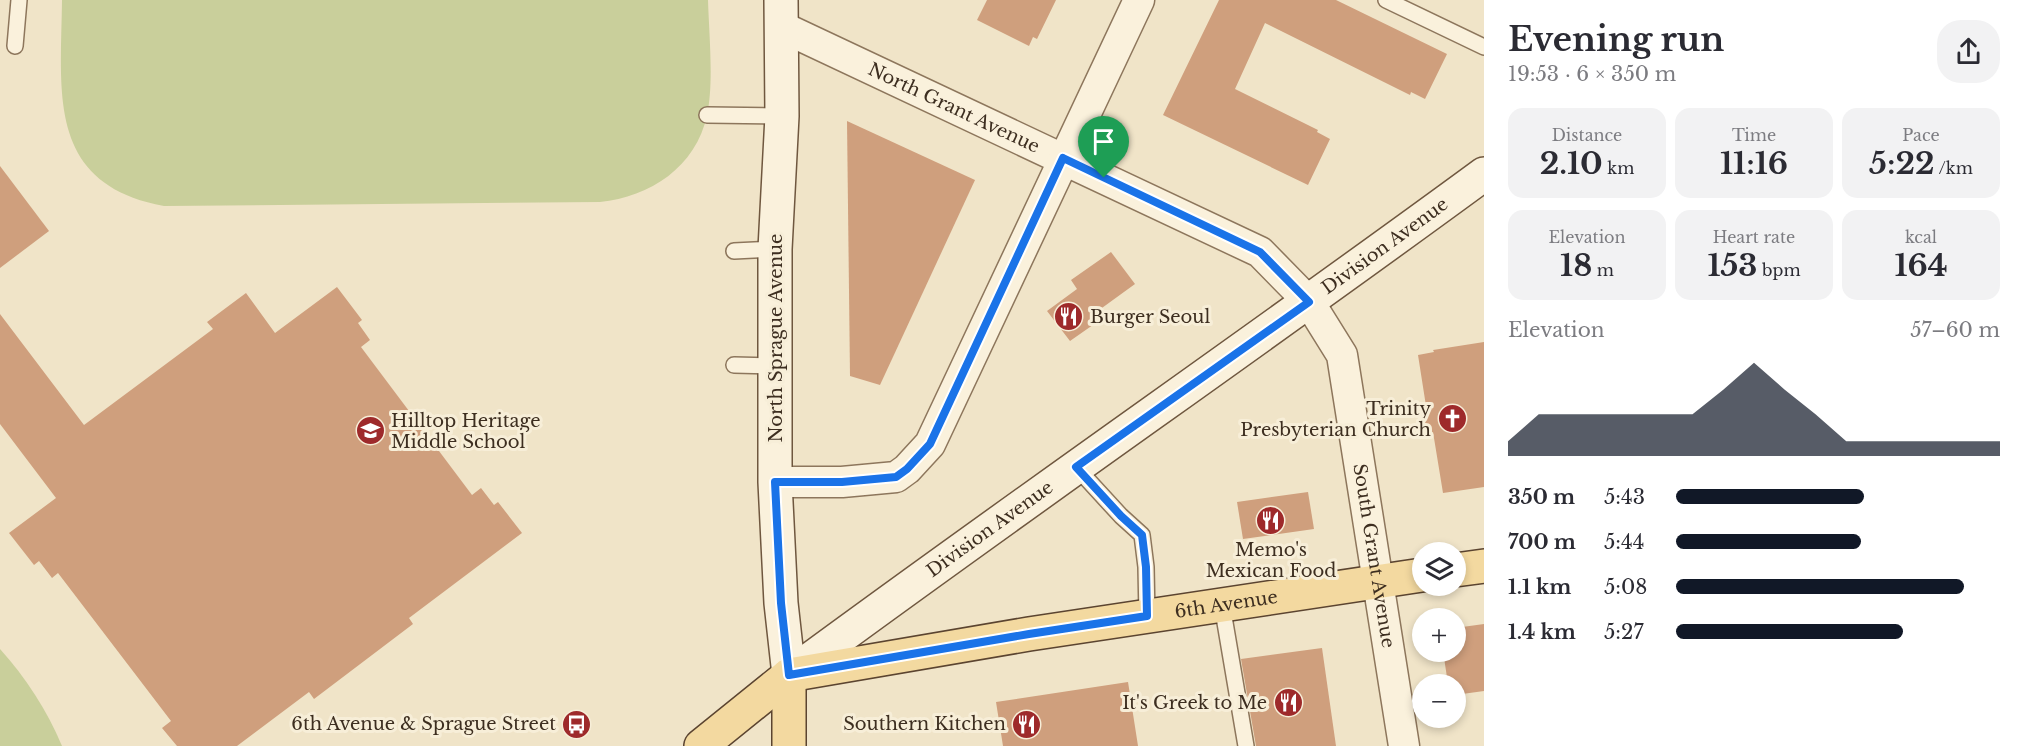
<!DOCTYPE html>
<meta charset="utf-8">
<style>
:root{--surface:#fff;--page:#f2f2f3;--text:#2b2b33;--muted:#7c7c81;--accent:#111827}
body{margin:0;font-family:"Libre Baskerville",serif;background:var(--page);color:var(--text);height:100vh;display:flex;flex-direction:column;font-size:22px;white-space:nowrap}
*{box-sizing:border-box;margin:0}
p{font-size:20px;color:var(--muted)}
.icon{flex:none;width:33px;height:33px;fill:none;stroke:currentColor;stroke-width:2;stroke-linecap:round;stroke-linejoin:round}
.map{position:relative;flex:1;overflow:hidden}
.drawer{display:flex;flex-direction:column;background:var(--surface);width:540px}
.drawer>*{flex:none}
.fabs{position:absolute;left:1412px;top:542px;display:grid;gap:12px}
.fabs a{display:grid;place-items:center;width:54px;height:54px;border-radius:50%;background:var(--surface);box-shadow:0 3px 9px #0003;font-size:30px}
.pin{position:absolute;display:grid;place-items:center;width:51px;height:51px;color:#fff;margin:-62px -26px;border-radius:50% 50% 50% 0;rotate:-45deg;box-shadow:0 0 6px #0007}
.pin .icon{rotate:45deg}
.round{display:grid;place-items:center;flex:none;width:63px;height:63px;border-radius:24px;background:var(--page)}
.headline{display:flex;align-items:center;justify-content:space-between;height:102px;padding:0 24px}
h1{font-size:33px;font-weight:700;line-height:45px}
.stats{display:grid;grid-template-columns:repeat(3,1fr);gap:9px;height:102px;padding:6px 24px}
.stats div{display:grid;align-content:center;border-radius:15px;background:var(--page);text-align:center}
.stats b{font-size:30px;font-weight:700}
.stats small{font-size:16px;font-weight:400}
.stats p{font-size:16px}
.chart{height:168px;padding:12px 24px}
.chart p{display:flex;justify-content:space-between}
.chart svg{width:100%;height:108px;margin-top:6px;fill:var(--accent);opacity:.7}
ul{padding:0 24px;list-style:none;font-size:20px}
li{display:grid;grid-template-columns:96px 72px 1fr;align-items:center;height:45px}
li i{height:15px;border-radius:8px;background:var(--accent)}
main{display:flex;flex:1;min-height:0}
.map>svg:first-child{display:block}
.green{fill:#c9cf9b}
.building{fill:#cf9f7d}
.lines{fill:none;stroke-linecap:round;stroke-linejoin:round}
.lane-casing{stroke:#8d765c;stroke-width:18}
.street-casing{stroke:#8d765c;stroke-width:33}
.secondary-casing{stroke:#6f573f;stroke-width:36}
.primary-casing{stroke:#5b4430;stroke-width:36}
.lane{stroke:#faf1dc;stroke-width:15}
.street{stroke:#faf1dc;stroke-width:30}
.secondary{stroke:#faf1dc;stroke-width:33}
.primary{stroke:#f3d9a0;stroke-width:33}
.route-casing{stroke:#fff;stroke-width:12}
.route{stroke:#1a73e8;stroke-width:8}
.labels{text-anchor:middle;dominant-baseline:central;stroke-width:6;stroke-linejoin:round;paint-order:stroke}
.street-label{font-size:18px;fill:#3d2e20;stroke:#f7eed8}
.poi-label{font-size:18px;fill:#3d2e20;stroke:#f7eed8;text-anchor:end}
</style>
<main>
<div class="map">
<svg width="1484" height="746" viewBox="0 0 1484 746">
<rect width="100%" height="100%" fill="#f0e4c8"/>
<g class="green">
<path d="M62,0h646c1,34 6,83 -1,115 -11,52 -57,82 -107,87l-436,4c-118,-22 -103,-113 -102,-206z"/>
<path d="M0,649c26,29 47,61 62,97h-62z"/>
</g>
<g class="building">
<polygon points="987,0 1056,0 1037,39 1033,37 1029,46 977,20"/>
<polygon points="1219,0 1336,0 1447,54 1425,99 1411,92 1410,95 1265,23 1235,89 1318,130 1317,132 1330,139 1308,185 1163,115"/>
<polygon points="847,121 975,180 880,385 850,376"/>
<polygon points="0,166 49,231 0,268"/>
<polygon points="1111,252 1135,284 1095,313 1100,320 1070,341 1047,311 1077,289 1071,280"/>
<polygon points="337,287 362,320 358,323 370,340 361,347 472,495 481,488 494,505 498,502 522,533 409,618 413,624 314,699 309,692 237,746 177,746 162,728 171,721 58,573 52,578 39,561 34,565 9,533 56,498 0,424 0,314 84,425 213,329 207,322 246,293 275,333"/>
<polygon points="1484,342 1484,487 1443,493 1433,432 1422,434 1417,407 1426,406 1418,355 1434,352 1433,350"/>
<polygon points="1308,492 1314,529 1243,539 1237,502"/>
<polygon points="1484,624 1484,691 1455,695 1455,684 1448,684 1443,651 1455,651 1455,628"/>
<polygon points="1322,648 1336,746 1256,746 1241,659"/>
<polygon points="1128,682 1138,746 1003,746 996,702"/>
</g>
<g class="lines">
<defs>
<g id="lane">
<polyline points="1386,0 1484,47"/>
<polyline points="15,46 19,0"/>
<polyline points="707,115 782,116"/>
<polyline points="734,251 775,249"/>
<polyline points="734,365 775,366"/>
<polyline points="1076,467 1121,516 1142,535 1146,567 1147,617"/>
<polyline points="1222,605 1246,746"/>
</g>
<g id="street">
<path id="s1" d="M782,27l478,225 49,50 33,53 62,391"/>
<polyline points="775,482 842,482 896,477 907,469 930,444 1139,0"/>
</g>
<g id="secondary">
<path id="s2" d="M781,0l1,116 -7,133v233l6,121 8,72c230,-170 465,-332 695,-501"/>
</g>
<g id="primary">
<polyline points="1455,570 1484,566"/>
<path id="s3" d="M701,746l88,-71 240,-41 393,-59"/>
<polyline points="789,746 789,675"/>
</g>
</defs>
<use href="#lane" class="lane-casing"/>
<use href="#street" class="street-casing"/>
<use href="#secondary" class="secondary-casing"/>
<use href="#primary" class="primary-casing"/>
<use href="#lane" class="lane"/>
<use href="#street" class="street"/>
<use href="#secondary" class="secondary"/>
<use href="#primary" class="primary"/>
</g>
<g class="lines">
<defs>
<polygon id="route" points="1063,158 1260,252 1309,302 1076,467 1121,516 1142,535 1146,567 1147,616 1029,634 789,675 781,603 775,482 842,482 896,477 907,469 930,444"/>
</defs>
<use href="#route" class="route-casing"/>
<use href="#route" class="route"/>
</g>
<defs>
<symbol id="restaurant-disc" viewBox="-11 -11 22 22"><circle r="9.5" fill="#9e2a2b" stroke="#f7eed8"/><path d="M-5-6h1v4h1v-4h1v4h1v-4h1v5L-1.5 .5V6h-2V.5L-5-1ZM5-6V6H3V1.5H1.5Q1.5-4 5-6Z" fill="#fff"/></symbol>
<symbol id="church-disc" viewBox="-11 -11 22 22"><circle r="9.5" fill="#9e2a2b" stroke="#f7eed8"/><path d="M-1.2-6h2.4v3.5h3.3v2.4h-3.3V6h-2.4V-.1h-3.3v-2.4h3.3Z" fill="#fff"/></symbol>
<symbol id="school-disc" viewBox="-11 -11 22 22"><circle r="9.5" fill="#9e2a2b" stroke="#f7eed8"/><path d="M0-5L7-2L0 1L-7-2ZM-4 1L0 2.5L4 1V4Q0 6-4 4Z" fill="#fff"/></symbol>
<symbol id="bus-disc" viewBox="-11 -11 22 22"><circle r="9.5" fill="#9e2a2b" stroke="#f7eed8"/><path d="M-5-6H5V4H4V6H2V4H-2V6H-4V4H-5ZM-3.5-4V0h7V-4ZM-3.5 1.2v1.5H-2V1.2ZM2 1.2v1.5H3.5V1.2Z" fill="#fff"/></symbol>
</defs>
<g fill-rule="evenodd">
<use href="#restaurant-disc" x="1052" y="300" width="33" height="33"/>
<use href="#church-disc" x="1436" y="402" width="33" height="33"/>
<use href="#school-disc" x="354" y="414" width="33" height="33"/>
<use href="#restaurant-disc" x="1254" y="504" width="33" height="33"/>
<use href="#restaurant-disc" x="1272" y="686" width="33" height="33"/>
<use href="#bus-disc" x="560" y="708" width="33" height="33"/>
<use href="#restaurant-disc" x="1010" y="708" width="33" height="33"/>
</g>
<g class="labels">
<g class="street-label">
<text stroke="none"><textPath href="#s1" startOffset="190">North Grant Avenue</textPath></text>
<text stroke="none"><textPath href="#s2" startOffset="1410">Division Avenue</textPath></text>
<text transform="translate(776 338) rotate(-90)">North Sprague Avenue</text>
<text stroke="none"><textPath href="#s2" startOffset="924">Division Avenue</textPath></text>
<text stroke="none"><textPath href="#s1" startOffset="864">South Grant Avenue</textPath></text>
<text stroke="none"><textPath href="#s3" startOffset="556">6th Avenue</textPath></text>
</g>
<g class="poi-label">
<text x="1090" y="317" text-anchor="start">Burger Seoul</text>
<text x="1431" y="409">Trinity<tspan x="1431" dy="21">Presbyterian Church</tspan></text>
<text x="391" y="421" text-anchor="start">Hilltop Heritage<tspan x="391" dy="21">Middle School</tspan></text>
<text x="1271" y="550" text-anchor="middle">Memo's<tspan x="1271" dy="21">Mexican Food</tspan></text>
<text x="1267" y="703">It's Greek to Me</text>
<text x="556" y="724">6th Avenue &amp; Sprague Street</text>
<text x="1006" y="724">Southern Kitchen</text>
</g>
</g>
</svg>
<div class="fabs">
<a><svg class="icon" aria-label="layers" viewBox="0 0 24 24"><path d="M12 4l9 5-9 5-9-5zM3 14l9 5 9-5"/></svg></a>
<a>+</a>
<a>−</a>
</div>
<div class="pin" style="left:1104px;top:178px;background:#1e9e55"><svg class="icon" aria-label="arrive" viewBox="0 0 24 24"><path d="M6 21V4h12l-3 4 3 4H6"/></svg></div>
</div>
<section class="drawer">
<div class="headline"><div><h1>Evening run</h1><p>19:53 · 6 × 350 m</p></div><a class="round"><svg class="icon" aria-label="share" viewBox="0 0 24 24"><path d="M12 15V3M7 8l5-5 5 5M5 13v7h14v-7"/></svg></a></div>
<div class="stats">
<div><p>Distance</p><b>2.10<small> km</small></b></div>
<div><p>Time</p><b>11:16</b></div>
<div><p>Pace</p><b>5:22<small> /km</small></b></div>
</div>
<div class="stats">
<div><p>Elevation</p><b>18<small> m</small></b></div>
<div><p>Heart rate</p><b>153<small> bpm</small></b></div>
<div><p>kcal</p><b>164</b></div>
</div>
<div class="chart"><p><span>Elevation</span>57–60 m</p>
<svg viewBox="0 0 160 44" preserveAspectRatio="none"><path d="M0 44V38L10 27L20 27L30 27L40 27L50 27L60 27L70 17L80 6L90 17L100 27L110 38L120 38L130 38L140 38L150 38L160 38V44z"/></svg>
</div>
<ul>
<li><b>350 m</b>5:43<i style="width:58%"></i></li>
<li><b>700 m</b>5:44<i style="width:57%"></i></li>
<li><b>1.1 km</b>5:08<i style="width:89%"></i></li>
<li><b>1.4 km</b>5:27<i style="width:70%"></i></li>
</ul>
</section>
</main>
